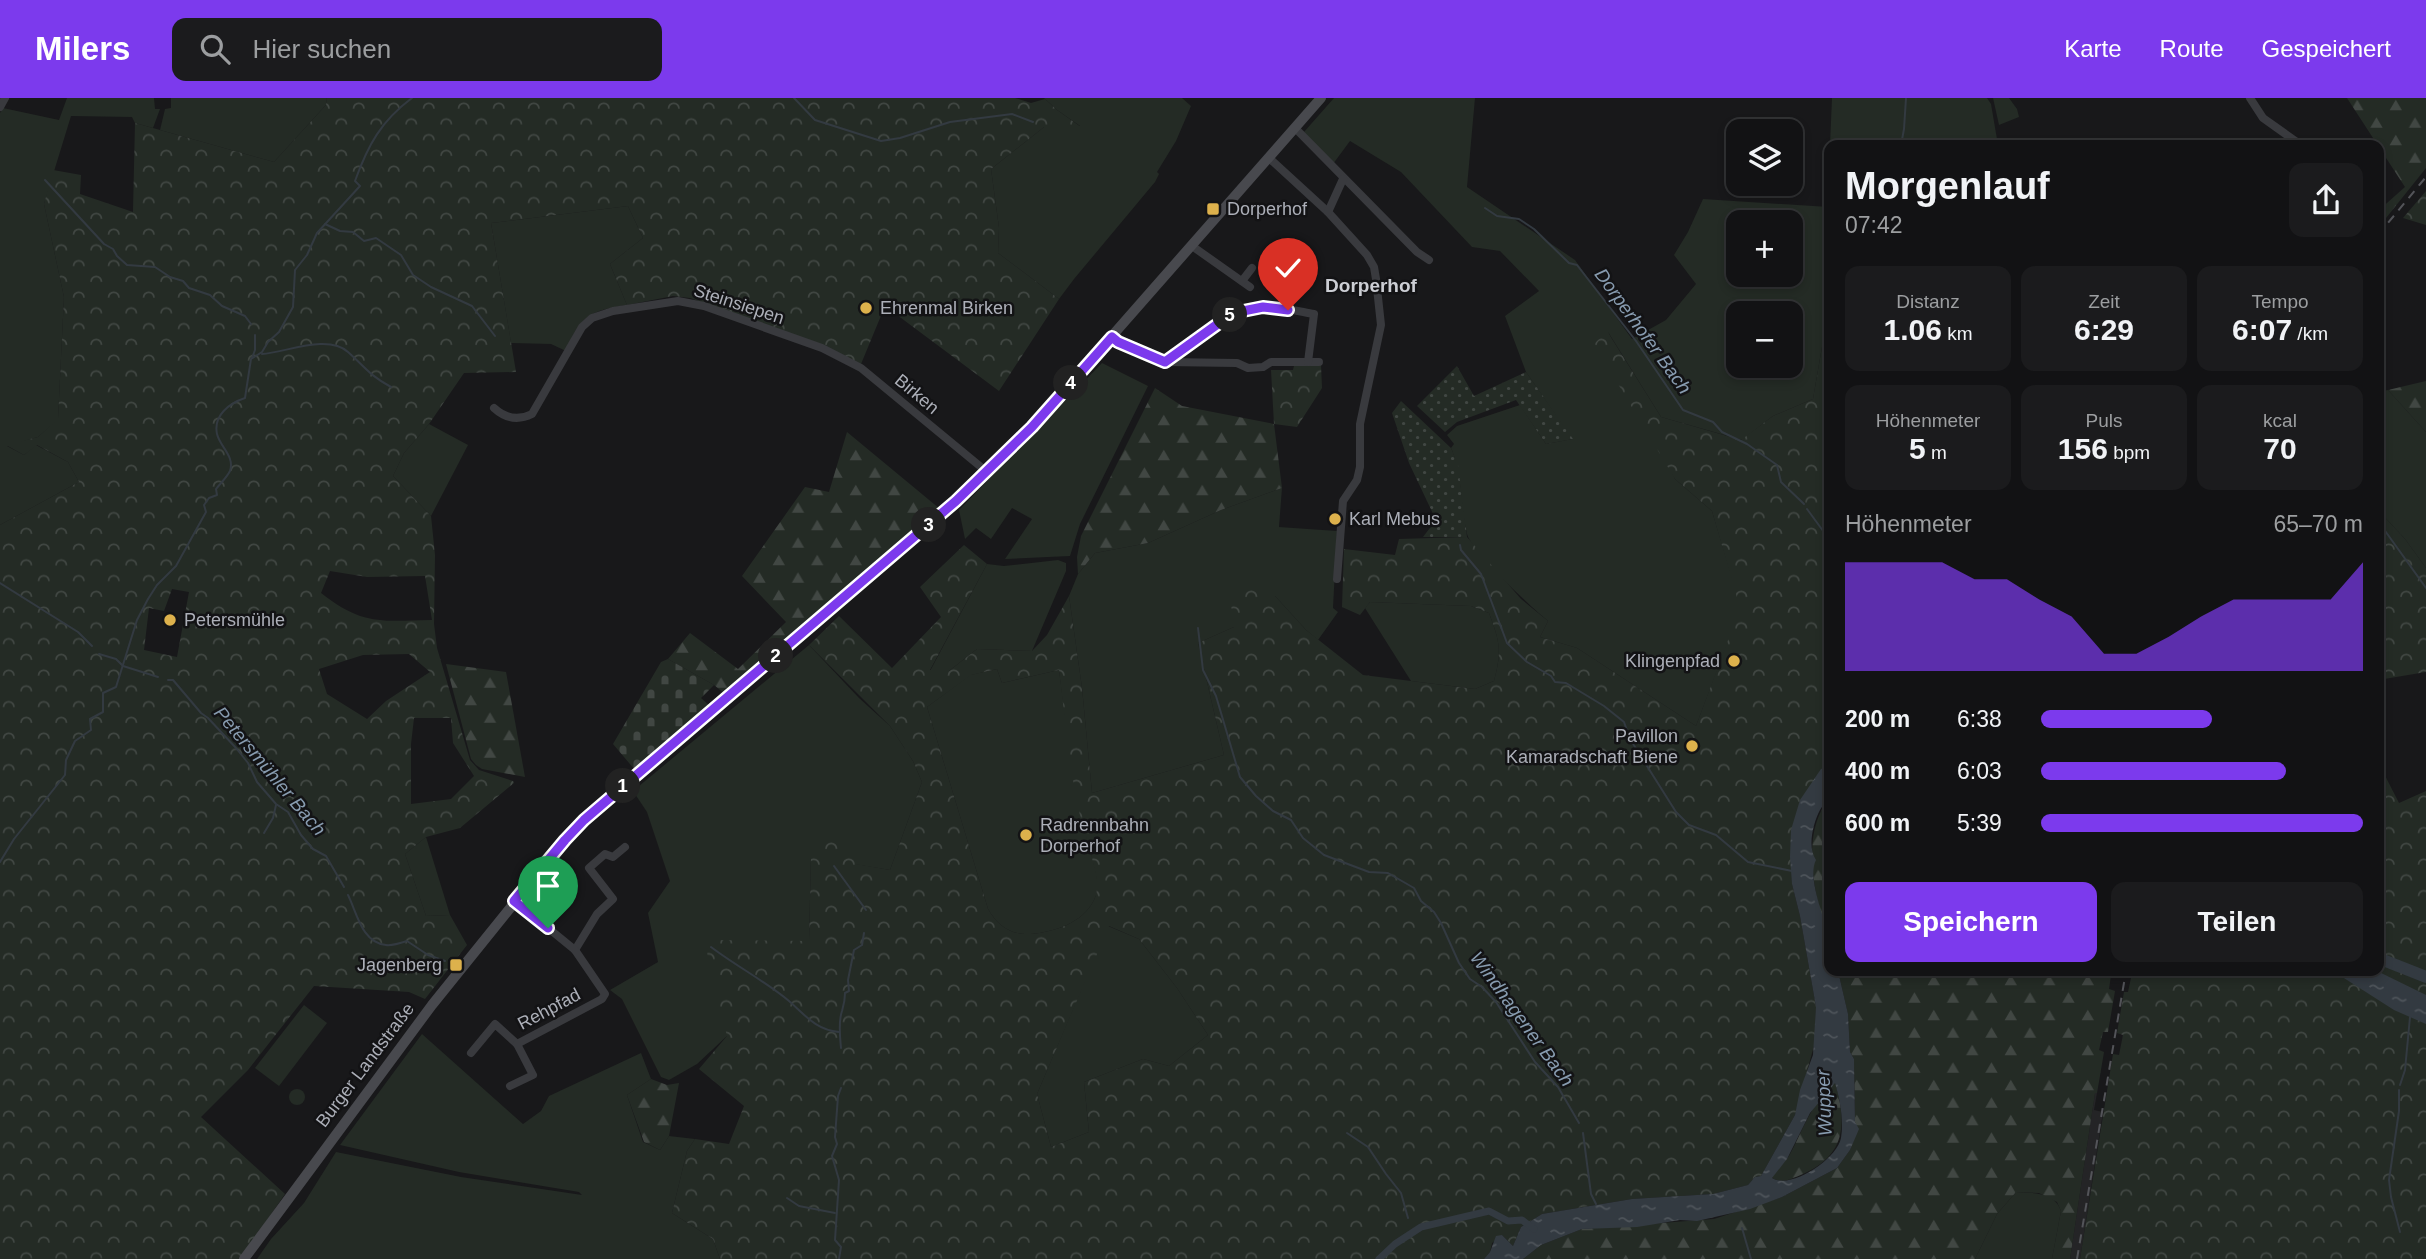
<!DOCTYPE html>
<html lang="de">
<meta charset="utf-8">
<style>
:root{--surface:#121214;--page:#1b1b1d;--text:#f1f3f6;--muted:#9c9ea0;--line:#313234;--accent:#7c3aed}
body{margin:0;font-family:Arial,sans-serif;background:var(--page);color:var(--text);height:100vh;display:flex;flex-direction:column;font-size:26px;white-space:nowrap}
*{box-sizing:border-box;margin:0}
p{font-size:23px;color:var(--muted)}
.icon{flex:none;width:38px;height:38px;fill:none;stroke:currentColor;stroke-width:2;stroke-linecap:round;stroke-linejoin:round}
.map{position:relative;flex:1;overflow:hidden}
.panel{position:absolute;left:1824px;top:42px;width:560px;height:836px;display:flex;flex-direction:column;background:var(--surface);border-radius:14px;box-shadow:0 4px 10px #0003,0 0 0 2px var(--line)}
.panel>*{flex:none}
.fabs{position:absolute;left:1726px;top:21px;display:grid;gap:14px}
.fabs a{display:grid;place-items:center;width:77px;height:77px;border-radius:14px;background:var(--surface);box-shadow:0 4px 10px #0003,0 0 0 2px var(--line);font-size:35px}
.pin{position:absolute;display:grid;place-items:center;width:60px;height:60px;color:#fff;margin:-72px -30px;border-radius:50% 50% 50% 0;rotate:-45deg;box-shadow:0 0 7px #0007}
.pin .icon{rotate:45deg}
.km{position:absolute;width:35px;height:35px;margin:-18px;border-radius:50%;background:#222;color:#fff;font-size:19px;line-height:35px;text-align:center}
.round{display:grid;place-items:center;flex:none;width:74px;height:74px;border-radius:14px;background:var(--page)}
.head{display:flex;align-items:center;justify-content:space-between;height:119px;padding:0 21px}
h1{font-size:38px;font-weight:700;line-height:52px}
.stats{display:grid;grid-template-columns:repeat(3,1fr);gap:10px;height:119px;padding:7px 21px}
.stats div{display:grid;align-content:center;border-radius:14px;background:var(--page);text-align:center}
.stats b{font-size:30px;font-weight:700}
.stats small{font-size:19px;font-weight:400}
.stats p{font-size:19px}
.chart{height:196px;padding:14px 21px}
.chart p{display:flex;justify-content:space-between}
.chart svg{width:100%;height:126px;margin-top:7px;fill:var(--accent);opacity:.7}
.cta{display:flex;gap:14px;margin-top:auto;padding:14px 21px}
.cta a{flex:1;height:80px;border-radius:14px;background:var(--accent);color:#fff;font-size:28px;font-weight:700;line-height:80px;text-align:center}
.cta a+a{background:var(--page);color:var(--text)}
ul{padding:0 21px;list-style:none;font-size:23px}
li{display:grid;grid-template-columns:112px 84px 1fr;align-items:center;height:52px}
li i{height:18px;border-radius:9px;background:var(--accent)}
header{display:flex;align-items:center;gap:42px;box-sizing:border-box;height:98px;padding:0 35px;background:var(--accent);color:#fff}
header strong{font-size:33px}
nav{display:flex;gap:38px;margin-inline-start:auto;font-size:24px}
.search{width:490px;height:63px;background:var(--page);display:flex;align-items:center;gap:18px;box-sizing:border-box;padding:0 24px;border-radius:14px;color:var(--muted);font-size:26px}
.map>svg:first-child{display:block}
.built{fill:#242426}
.grass{fill:#242b25;fill-rule:evenodd}
.forest{fill:url(#forest-firs)}
.cemetery{fill:url(#cemetery-stones)}
.park{fill:url(#park-crowns);fill-rule:evenodd}
.garden{fill:url(#garden-dots)}
.water{fill:url(#water-ripples);fill-rule:evenodd}
.lines{fill:none;stroke-linecap:round;stroke-linejoin:round}
.stream{stroke:#333a41;stroke-width:2}
.canal{stroke:#333a41;stroke-width:7}
.river{stroke:#333a41;stroke-width:12}
.minor{stroke:#393a3e;stroke-width:8}
.secondary{stroke:#48494e;stroke-width:10}
.rail{stroke:#535459;stroke-width:2;stroke-dasharray:9 7;stroke-linecap:butt}
.route-casing{stroke:#fff;stroke-width:14}
.route{stroke:#7c3aed;stroke-width:9}
.poi-dot{fill:#ddb14c;stroke:#131315;stroke-width:2.5}
.labels{text-anchor:middle;dominant-baseline:central;stroke-width:5;stroke-linejoin:round;paint-order:stroke}
.poi-label{font-size:18px;fill:#acafb8;stroke:#131315;text-anchor:start}
.street-label{font-size:18px;fill:#acafb8;stroke:#131315}
.neighbourhood-label{font-size:19px;font-weight:bold;fill:#ccced4;stroke:#131315}
.water-label{font-size:19px;font-style:italic;fill:#879baf;stroke:#131315}
</style>
<header>
<strong>Milers</strong>
<div class="search"><svg class="icon" aria-label="search" viewBox="0 0 24 24"><circle cx="10" cy="10" r="6"/><path d="M15 15l6 6"/></svg>Hier suchen</div>
<nav><a>Karte</a><a>Route</a><a>Gespeichert</a></nav>
</header>
<div class="map">
<svg width="2426" height="1161" viewBox="0 0 2426 1161">
<defs>
<pattern id="forest-firs" width="22" height="20" patternUnits="userSpaceOnUse" patternTransform="scale(1.75)"><rect width="22" height="20" fill="#242b25"/><path d="M5 1l3.5 6h-7zM16 11l3.5 6h-7z" fill="#414743"/></pattern>
<pattern id="cemetery-stones" width="16" height="16" patternUnits="userSpaceOnUse" patternTransform="scale(1.75)"><rect width="16" height="16" fill="#242b25"/><path d="M2 7V4a2 2 0 0 1 4 0v3zM10 15v-3a2 2 0 0 1 4 0v3z" fill="#414743"/></pattern>
<pattern id="park-crowns" width="20" height="18" patternUnits="userSpaceOnUse" patternTransform="scale(1.75)"><rect width="20" height="18" fill="#242b25"/><path d="M2 6a3 3 0 1 1 6 0M12 15a3 3 0 1 1 6 0" fill="none" stroke="#414743"/></pattern>
<pattern id="garden-dots" width="8" height="8" patternUnits="userSpaceOnUse" patternTransform="scale(1.75)"><rect width="8" height="8" fill="#242b25"/><path d="M2 2h.1M6 6h.1" fill="none" stroke="#414743" stroke-width="1.8" stroke-linecap="round"/></pattern>
<pattern id="water-ripples" width="26" height="14" patternUnits="userSpaceOnUse" patternTransform="scale(1.75)"><rect width="26" height="14" fill="#333a41"/><path d="M2 4q2-2 4 0t4 0M15 11q2-2 4 0t4 0" fill="none" stroke="#4e545a"/></pattern>
</defs>
<rect width="100%" height="100%" fill="#18181a"/>
<polygon class="built" points="2095,995 2097,995 2094,1012 2103,1014 2080,1161 2070,1161"/>
<g class="grass">
<polygon points="67,0 154,0 155,11 160,11 153,30 135,25 132,19 71,18 44,106 64,199 58,322 38,339 7,348 24,357 36,347 68,364 79,384 0,427 0,15 3,10 59,22"/>
<polygon points="171,0 327,0 326,7 274,64 160,32 165,11 171,10"/>
<polygon points="1044,0 1182,0 1191,8 1176,43 1157,74 1159,76 1155,84 1074,181 1059,201 998,155 999,130 991,71 1044,29 1080,28 1057,12"/>
<path d="M1334,0h141l-8,89 108,73 57,79 34,-19 30,-36 -22,-29 14,-23 15,-33 126,8v126l-7,14 -9,52 -40,17 -31,24 -81,-23 -53,-85 67,147 37,32 29,97 -45,118 -119,-78 -37,-11 8,-16c-16,-13 -77,-70 -81,-87 -7,-29 -4,-58 -16,-86l3,-4 -7,-9 10,-9 63,-21 26,39 26,-5 -46,-67 -21,-56 34,-25 -39,-40 -28,-4 -71,-75 -51,-31 -17,23 -29,-32zM1738,124h52v53h-52zM1738,215h52v53h-52z"/>
<polygon points="1832,0 1987,0 1991,6 1998,47 1830,47"/>
<polygon points="1993,0 2009,0 2017,11 2019,19 1999,27"/>
<path d="M628,108l15,32 -33,26 17,41c-38,6 -47,11 -61,46l-15,-7 -40,-1 -20,-120z"/>
<polygon points="1102,265 1148,288 1080,426 1070,458 1005,461 1032,421 1012,410 991,441 976,430 965,441 959,412"/>
<polygon points="2388,292 2426,334 2426,470 2405,441 2378,412 2378,294"/>
<polygon points="429,326 468,347 431,418 393,378 404,355"/>
<polygon points="1282,390 1279,429 1337,433 1333,510 1338,514 1318,542 1306,532 1275,498 1234,529 1198,545 1224,657 1092,695 1082,590 1069,498 1078,476 1095,455 1148,445 1221,412"/>
<polygon points="1058,462 1066,465 1066,473 1032,553 977,551 949,573 930,573 987,466 1004,468"/>
<path d="M1370,504l101,4 18,7c11,29 13,38 5,68l-19,8 -64,-8 -46,-73z"/>
<polygon points="809,547 859,600 890,628 913,663 922,684 890,772 811,759 809,843 727,938 697,966 669,982 661,979 622,901 610,892 658,864 648,815 670,783 647,714 633,693"/>
<path d="M997,571l5,14 57,-13c8,58 14,116 29,173 4,17 15,41 6,57 -11,23 -40,32 -63,34 -21,1 -33,-8 -43,-25l-61,-202 43,-32z"/>
<polygon points="426,739 450,817 426,818 405,756"/>
<polygon points="1108,828 1139,841 1177,890 1208,937 1169,968 1143,961 1084,984 1089,1034 1051,1049 1037,996"/>
<polygon points="304,907 327,925 279,988 255,970"/>
<polygon points="422,936 523,1026 541,1013 549,998 641,955 651,981 627,997 643,1044 660,1052 669,1038 695,1041 687,1053 672,1115 713,1141 720,1161 257,1161 271,1141 304,1105 336,1054 461,1079 582,1097 579,1094 459,1074 340,1047"/>
<circle cx="297" cy="999" r="8"/>
<path d="M2016,1094c18,1 39,0 45,19l-9,48h-77l22,-45z"/>
</g>
<g class="forest">
<polygon points="2347,0 2426,0 2426,70 2378,130 2378,113 2405,89"/>
<polygon points="2426,283 2426,334 2388,292"/>
<polygon points="1155,290 1182,308 1274,326 1282,390 1221,412 1148,445 1095,455 1078,476 1077,459 1081,438"/>
<polygon points="847,334 940,411 725,596 714,587 668,561 690,535 738,571 786,524 742,478 805,389 829,394"/>
<polygon points="446,566 506,574 525,679 482,671 476,667 471,661"/>
<path d="M1829,701v141c-14,-41 -30,-105 0,-141z"/>
<polygon points="1838,873 2119,873 2118,877 2111,877 2109,891 2115,893 2108,934 2103,934 2099,952 2104,954 2097,995 2095,995 2070,1161 2052,1161 2061,1113 2057,1104 2039,1095 2016,1094 1997,1116 1975,1161 1523,1161 1541,1147 1582,1131 1714,1121 1782,1099 1837,1070 1850,1052 1858,1031 1855,1024 1854,961 1850,954 1848,916"/>
<polygon points="651,981 667,987 679,985 669,1038 660,1052 644,1044 627,997"/>
<path d="M1835,984c12,42 11,73 -32,92 -12,5 -20,10 -31,4 4,-8 12,-14 17,-22 14,-25 23,-55 46,-74z"/>
</g>
<polygon class="cemetery" points="668,561 714,587 701,600 711,609 635,672 613,646 661,564"/>
<g class="park">
<path d="M327,0h688l16,5 14,-4 12,11 24,17h-37l-53,42 8,59 -1,25 61,46 -60,92 -114,-85 -24,58 -79,-33 -92,-33 -17,-2 -46,9 -17,-41 33,-26 -15,-32 -137,17 25,149 -52,1 -35,51 -25,29 -11,23 38,40 4,39 -1,69 3,24 33,112 9,10 34,11 1,2 -54,45 -34,9 -21,17 21,62 24,-1 17,30 -42,54 -16,-7 -95,-6 -66,84 -47,47 84,77 -45,65h-240v-734l79,-43 -11,-20 -31,-17 -13,10 -18,-10 32,-8 20,-18 6,-122 -20,-93 9,-34 28,5 -1,19 53,18 2,-89 139,39 52,-57zM330,473l37,6 58,-1 7,44c-50,1 -69,6 -111,-27zM172,491l17,3 -12,65 -33,-7 5,-42 15,3zM409,556l21,18 -44,29 -19,18 -40,-25 -8,-25 44,-14zM414,620h37l2,25 21,33 -23,23 -40,5v-60z"/>
<polygon points="2426,93 2426,127 2403,120"/>
<path d="M1607,233l54,86 80,23 32,-24 40,-17 9,-52 7,-14v434l-8,3 -30,77 1,37 8,32 16,91 -1,35 -20,73 -34,61 -6,1 -7,8 -35,9 -81,5 -90,15 -21,13 -8,19 -11,-11 -10,8 -2,9 -6,7h-764l-7,-20 -41,-26 15,-62 8,-12 34,5 15,-38 -45,-37 28,-33 -23,-96 105,1 2,-84 9,-20 31,-3 5,30 34,6 32,-88 -9,-21 -23,-35 -81,-81 30,-29 53,52 49,-51 -21,-30 44,-42 23,19 -57,106 19,1 28,-22 55,2 15,-16 22,-39 13,92 10,105 132,-38 -26,-112 36,-16 -3,-23 17,-16 27,8 31,34 57,45 112,14 19,-8c8,-30 6,-39 -5,-68l-18,-7 -101,-4 -10,13 -18,-8 2,-58 51,6 4,-16 68,-2 54,62 27,22 -8,16 37,11 119,78 44,-118 -28,-97 -37,-32 -81,-135zM997,571l5,14 57,-13c5,41 9,81 16,122 3,20 10,41 16,62 3,14 10,32 3,46 -11,23 -40,32 -63,34 -21,1 -33,-8 -43,-25l-61,-202 44,-32zM1109,828l30,13 38,49 31,47 -39,31 -26,-7 -59,23 5,50 -38,15 -14,-53z"/>
<polygon points="1321,267 1322,290 1297,329 1274,326 1271,272 1293,272 1294,268"/>
<polygon points="2378,412 2405,441 2426,470 2426,574 2384,581 2378,569"/>
<polygon points="2378,664 2399,705 2426,693 2426,1161 2080,1161 2113,956 2119,957 2123,937 2117,935 2124,894 2128,894 2131,880 2127,879 2128,873 2378,873 2378,828 2381,824 2378,823"/>
</g>
<g class="garden">
<polygon points="1457,268 1474,298 1526,274 1573,341 1546,346 1516,302 1457,324 1445,334 1417,308"/>
<polygon points="1401,303 1451,350 1458,367 1467,439 1423,439 1436,422 1409,365 1392,315"/>
</g>
<g class="water">
<path d="M1829,669c0,9 1,20 0,29 -1,6 -6,8 -9,14 -7,13 -13,38 -4,50 -10,19 11,61 13,83 1,9 0,19 0,28h9l10,43 2,38 4,7 1,63 4,7 -9,21 -13,18 -55,29 -32,12 -53,12 -17,-1 -43,7 -55,2 -41,16 -18,14h-39l6,-7 6,-16 6,-1 11,11 8,-19 21,-13 90,-15 81,-5 35,-9 7,-8 6,-1 34,-61 5,-25 13,-35 3,-48 -16,-91 -8,-32 -2,-27 1,-27 9,-30 21,-31zM1835,985c5,16 9,38 6,55 -4,21 -50,52 -69,40l15,-19 23,-46z"/>
<polygon points="2333,873 2377,873 2426,897 2426,926 2394,912"/>
</g>
<g class="lines">
<g class="stream">
<polyline points="794,0 815,22 881,43 900,40 950,24 1012,16 1033,24"/>
<polyline points="1901,47 1904,31 1906,0"/>
<polyline points="45,82 104,146 113,151 117,158 127,167 155,169 170,179 183,183 189,190 210,197 222,208 245,218 251,226"/>
<polyline points="1485,110 1497,118 1519,121 1534,131 1569,165 1577,167 1636,243 1683,312 1713,324 1722,334 1747,346 1777,367 1781,384 1804,406"/>
<polyline points="325,126 340,133 353,134 364,143 376,140 401,157 413,177 431,189 472,208 495,238"/>
<path d="M262,256c25,-2 66,-20 86,-2 17,15 21,23 43,35"/>
<polyline points="252,260 255,252 255,237"/>
<polyline points="1807,411 1829,441"/>
<polyline points="2378,423 2426,490"/>
<polyline points="1460,447 1461,452 1481,476 1507,545 1527,564 1551,578 1555,584 1566,585 1604,608 1624,624 1630,641 1676,714 1689,727 1716,737 1748,764 1792,773"/>
<polyline points="0,485 78,534 92,548"/>
<polyline points="1198,530 1203,572 1216,598 1240,679 1256,698 1273,713 1291,722 1303,740 1324,757 1369,774 1388,775 1414,790 1421,803 1434,814 1441,825 1459,865 1470,881 1482,889 1496,904 1535,964 1558,989 1579,1025"/>
<polyline points="99,556 116,561 123,568 158,579"/>
<polyline points="168,582 173,582 201,615 208,620 236,650 248,665 257,684 276,706 288,714 301,737 313,751 326,758 344,789"/>
<polyline points="264,735 273,720 276,707"/>
<path d="M0,764l14,-23 51,-64 1,-15 9,-19 16,-11 -1,-11 13,-7v-19l13,-6 21,-67 11,-21 9,-14 19,-19 30,-54 -2,-7 5,-7 8,-3 -1,-6c4,-5 11,-12 14,-18 5,-15 -10,-24 -13,-37 -4,-19 13,-31 28,-36l6,-39 11,-7 6,-10 11,-10 14,-25 2,-37 12,-15 10,-22 43,-47 -5,-5c13,-36 26,-60 57,-83"/>
<polyline points="834,768 866,812"/>
<path d="M348,797c9,18 14,48 38,50 6,1 15,-2 21,-4l21,14 17,6"/>
<path d="M711,849c25,19 54,34 78,54 16,14 27,29 50,31"/>
<path d="M841,950c-1,-11 -3,-26 1,-37 2,-7 3,-10 3,-18l4,-2 -1,-11 6,-30 8,-5 2,-12"/>
<polyline points="2400,987 2405,972 2410,919"/>
<polyline points="2399,992 2399,1013 2389,1082 2391,1099 2400,1134"/>
<polyline points="1347,1035 1368,1049 1386,1076 1401,1095 1408,1120"/>
<polyline points="1583,1035 1591,1096 1596,1106"/>
<polyline points="787,1100 799,1108 835,1115"/>
<polyline points="1742,1130 1751,1161"/>
<polyline points="839,1161 841,1149 835,1142 839,1082 832,1058 837,1046 835,1039 838,998 841,990"/>
</g>
<polyline class="canal" points="1379,1161 1395,1146 1421,1129 1489,1113 1508,1123 1522,1122 1534,1131"/>
<polyline class="river" points="2378,860 2426,879"/>
<g class="minor">
<polyline points="2250,0 2263,20 2301,47"/>
<polyline points="0,9 5,0"/>
<polyline points="1295,30 1417,154 1429,162"/>
<polyline points="1269,60 1328,114 1367,157 1374,169 1376,181 1381,227 1360,326 1360,369 1357,382 1343,403 1337,481"/>
<polyline points="1328,114 1343,81"/>
<polyline points="1192,148 1250,189"/>
<polyline points="1242,183 1252,170"/>
<polyline points="1112,239 1118,244 1165,264 1237,265 1248,270 1263,269 1271,264 1319,264"/>
<path d="M1165,264c27,-21 58,-53 94,-55 18,-1 38,4 55,7l-6,48"/>
<path d="M494,310c11,10 24,13 38,6l50,-87 10,-9 21,-7 65,-10 26,5 118,42 39,20 126,104"/>
<polyline points="575,852 597,816 613,801 589,770 605,756 613,759 625,749"/>
<polyline points="471,955 495,926 517,946"/>
<polyline points="510,988 533,977 517,946 602,901 605,896 575,852 515,803"/>
</g>
<polyline class="secondary" points="244,1161 432,907 565,742 599,708 934,423 1032,329 1321,0"/>
<g class="rail">
<polyline points="2378,137 2426,79"/>
<polyline points="2077,1161 2126,873"/>
</g>
</g>
<g class="lines">
<defs>
<polyline id="route" points="548,830 514,803 565,742 584,722 956,403 1032,329 1112,239 1118,244 1165,264 1233,215 1263,209 1288,212"/>
</defs>
<use href="#route" class="route-casing"/>
<use href="#route" class="route"/>
</g>
<g class="poi-dot">
<rect x="1206" y="104" width="14" height="14" rx="3.5"/>
<circle cx="866" cy="210" r="7"/>
<circle cx="1335" cy="421" r="7"/>
<circle cx="170" cy="522" r="7"/>
<circle cx="1734" cy="563" r="7"/>
<circle cx="1692" cy="648" r="7"/>
<circle cx="1026" cy="737" r="7"/>
<rect x="449" y="860" width="14" height="14" rx="3.5"/>
</g>
<g class="labels">
<g class="poi-label">
<text x="1227" y="111">Dorperhof</text>
<text x="880" y="210">Ehrenmal Birken</text>
<text x="1349" y="421">Karl Mebus</text>
<text x="184" y="522">Petersmühle</text>
<text x="1720" y="563" text-anchor="end">Klingenpfad</text>
<text x="1678" y="638" text-anchor="end">Pavillon<tspan x="1678" dy="21">Kamaradschaft Biene</tspan></text>
<text x="1040" y="727">Radrennbahn<tspan x="1040" dy="21">Dorperhof</tspan></text>
<text x="442" y="867" text-anchor="end">Jagenberg</text>
</g>
<g class="street-label">
<text transform="translate(739 206) rotate(18)">Steinsiepen</text>
<text transform="translate(917 296) rotate(40)">Birken</text>
<text transform="translate(549 911) rotate(-28)">Rehpfad</text>
<text transform="translate(365 967) rotate(-53)">Burger Landstraße</text>
</g>
<g class="neighbourhood-label">
<text x="1371" y="187">Dorperhof</text>
</g>
<g class="water-label">
<text transform="translate(1643 233) rotate(54)">Dorperhofer Bach</text>
<text transform="translate(270 673) rotate(50)">Petersmühler Bach</text>
<text transform="translate(1522 921) rotate(54)">Windhagener Bach</text>
<text transform="translate(1824 1005) rotate(-92)">Wupper</text>
</g>
</g>
</svg>
<div class="fabs">
<a><svg class="icon" aria-label="layers" viewBox="0 0 24 24"><path d="M12 4l9 5-9 5-9-5zM3 14l9 5 9-5"/></svg></a>
<a>+</a>
<a>−</a>
</div>
<div class="pin" style="left:548px;top:830px;background:#1e9e55"><svg class="icon" aria-label="arrive" viewBox="0 0 24 24"><path d="M6 21V4h12l-3 4 3 4H6"/></svg></div>
<div class="pin" style="left:1288px;top:212px;background:#d93025"><svg class="icon" aria-label="check" viewBox="0 0 24 24"><path d="M5 12l5 5 9-10"/></svg></div>
<b class="km" style="left:623px;top:688px">1</b>
<b class="km" style="left:776px;top:558px">2</b>
<b class="km" style="left:929px;top:427px">3</b>
<b class="km" style="left:1071px;top:285px">4</b>
<b class="km" style="left:1230px;top:217px">5</b>
<section class="panel">
<div class="head"><div><h1>Morgenlauf</h1><p>07:42</p></div><a class="round"><svg class="icon" aria-label="share" viewBox="0 0 24 24"><path d="M12 15V3M7 8l5-5 5 5M5 13v7h14v-7"/></svg></a></div>
<div class="stats">
<div><p>Distanz</p><b>1.06<small> km</small></b></div>
<div><p>Zeit</p><b>6:29</b></div>
<div><p>Tempo</p><b>6:07<small> /km</small></b></div>
</div>
<div class="stats">
<div><p>Höhenmeter</p><b>5<small> m</small></b></div>
<div><p>Puls</p><b>156<small> bpm</small></b></div>
<div><p>kcal</p><b>70</b></div>
</div>
<div class="chart"><p><span>Höhenmeter</span>65–70 m</p>
<svg viewBox="0 0 160 44" preserveAspectRatio="none"><path d="M0 44V6L10 6L20 6L30 6L40 12L50 12L60 19L70 25L80 38L90 38L100 32L110 25L120 19L130 19L140 19L150 19L160 6V44z"/></svg>
</div>
<ul>
<li><b>200 m</b>6:38<i style="width:53%"></i></li>
<li><b>400 m</b>6:03<i style="width:76%"></i></li>
<li><b>600 m</b>5:39<i style="width:100%"></i></li>
</ul>
<div class="cta"><a>Speichern</a><a>Teilen</a></div>
</section>
</div>
